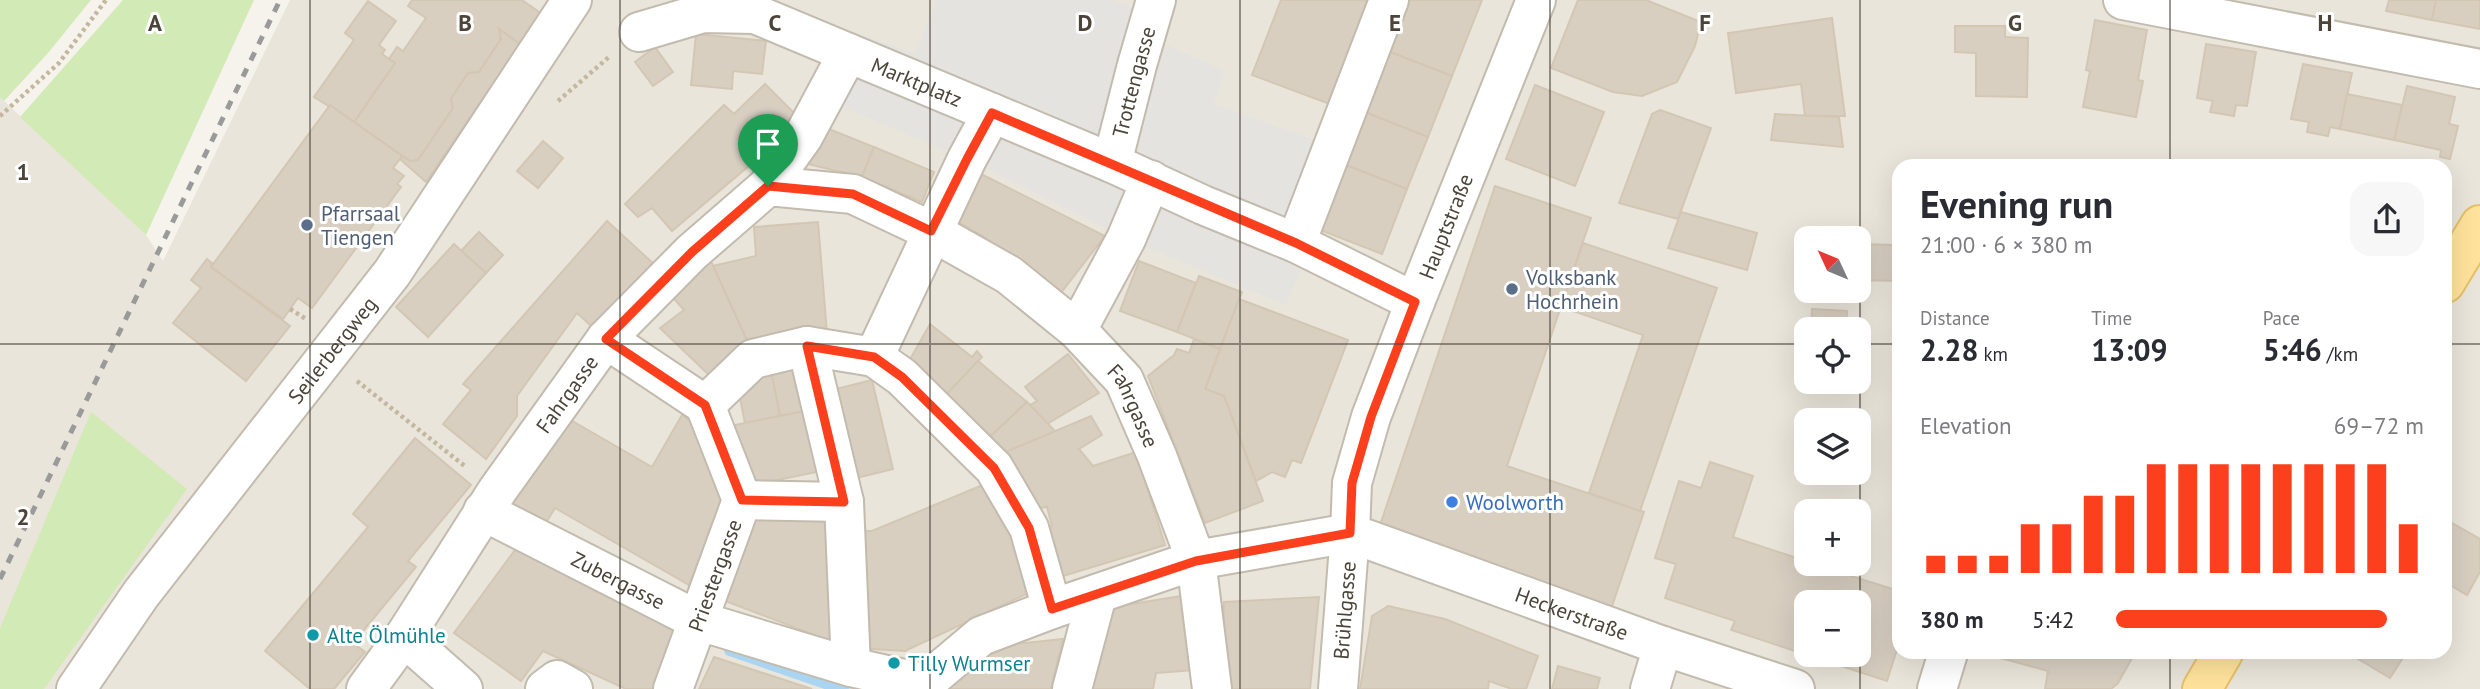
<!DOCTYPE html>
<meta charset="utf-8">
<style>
:root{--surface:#fff;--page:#f7f7f7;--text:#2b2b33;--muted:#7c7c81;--accent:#fc3f1d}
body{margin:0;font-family:"PT Sans",sans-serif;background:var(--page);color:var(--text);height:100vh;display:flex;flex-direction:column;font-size:26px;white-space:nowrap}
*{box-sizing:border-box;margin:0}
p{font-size:23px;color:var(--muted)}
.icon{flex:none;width:38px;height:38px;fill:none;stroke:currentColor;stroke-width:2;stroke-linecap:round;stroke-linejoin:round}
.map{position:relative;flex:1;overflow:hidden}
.panel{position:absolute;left:1892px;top:159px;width:560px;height:500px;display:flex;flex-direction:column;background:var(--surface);border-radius:21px;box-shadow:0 7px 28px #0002}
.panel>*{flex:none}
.needle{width:46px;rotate:314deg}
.controls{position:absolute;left:1794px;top:226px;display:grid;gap:14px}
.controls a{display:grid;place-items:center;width:77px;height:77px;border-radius:14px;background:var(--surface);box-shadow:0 7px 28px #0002;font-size:35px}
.pin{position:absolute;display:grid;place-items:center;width:60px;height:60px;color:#fff;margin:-72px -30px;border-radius:50% 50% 50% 0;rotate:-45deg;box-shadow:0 0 7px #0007}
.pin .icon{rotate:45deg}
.round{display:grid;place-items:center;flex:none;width:74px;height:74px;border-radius:21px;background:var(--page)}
.overview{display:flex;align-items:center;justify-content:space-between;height:119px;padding:0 28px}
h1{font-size:38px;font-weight:800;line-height:52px}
.metrics{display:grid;grid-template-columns:repeat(3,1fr);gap:10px;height:119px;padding:7px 28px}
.metrics div{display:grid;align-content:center}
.metrics b{font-size:30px;font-weight:800}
.metrics small{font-size:19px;font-weight:400}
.metrics p{font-size:19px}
.chart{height:196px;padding:14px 28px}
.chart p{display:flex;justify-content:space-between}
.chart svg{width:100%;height:126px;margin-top:7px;stroke:var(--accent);stroke-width:6}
ul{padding:0 28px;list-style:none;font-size:23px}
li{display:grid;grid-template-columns:112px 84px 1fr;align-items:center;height:52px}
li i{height:18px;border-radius:9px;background:var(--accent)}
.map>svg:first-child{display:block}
.residential{fill:#eae5da;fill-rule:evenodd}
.green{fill:#d2eab5}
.parking{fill:#e5e3e0}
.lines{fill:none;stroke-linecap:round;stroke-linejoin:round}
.stream{stroke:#a9d4f2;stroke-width:12}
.building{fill:#d8cfc1;stroke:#d3c7b4;stroke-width:2;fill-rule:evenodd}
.minor-casing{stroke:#c2bbae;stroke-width:42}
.major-casing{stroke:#e6c16a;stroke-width:42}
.path{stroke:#c4b79f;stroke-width:4.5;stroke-dasharray:3.5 3.5;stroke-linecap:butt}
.minor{stroke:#fff;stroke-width:38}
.major{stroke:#ffe39c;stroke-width:38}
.rail{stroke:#9a9a9a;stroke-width:5;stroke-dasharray:9 9;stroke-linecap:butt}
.route-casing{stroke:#fff;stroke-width:14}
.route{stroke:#fc3f1d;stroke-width:9}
.grid{fill:none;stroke:#4b4439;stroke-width:2;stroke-opacity:0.55}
.service-dot{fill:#5c6f8a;stroke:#fff;stroke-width:2.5}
.shop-dot{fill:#3f7fe0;stroke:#fff;stroke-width:2.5}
.culture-dot{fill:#0f9aa8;stroke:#fff;stroke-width:2.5}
.labels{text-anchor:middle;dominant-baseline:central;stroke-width:6;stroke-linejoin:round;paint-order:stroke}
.street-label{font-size:21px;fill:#4b4439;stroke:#fff}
.service-label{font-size:21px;fill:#4e5e75;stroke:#fff;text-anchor:start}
.shop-label{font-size:21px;fill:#366cbe;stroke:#fff;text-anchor:start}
.culture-label{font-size:21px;fill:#0d838f;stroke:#fff;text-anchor:start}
.grid-label{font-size:23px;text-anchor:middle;font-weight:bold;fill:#4b4439;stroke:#fff;stroke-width:6;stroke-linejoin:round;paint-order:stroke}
</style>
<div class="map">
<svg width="2480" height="689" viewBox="0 0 2480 689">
<rect width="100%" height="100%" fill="#f6f3ec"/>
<path class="residential" d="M290,0h2190v689h-2480v-592l146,138 17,26zM1899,166h546v487h-546zM1806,238h52v52h-52zM1806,329h52v53h-52zM1806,420h52v52h-52zM1806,511h52v53h-52zM1806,602h52v52h-52z"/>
<g class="green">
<polygon points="0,0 91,0 48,53 4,101 0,97"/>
<polygon points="123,0 254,0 146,235 20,117"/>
<polygon points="91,412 187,489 44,689 0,689 0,628"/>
</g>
<polygon class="parking" points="937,0 1113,0 1170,20 1162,43 1225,71 1214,104 1334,147 1309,250 1286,305 1126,239 967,159 834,104 858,33 915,54"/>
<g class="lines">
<polyline class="stream" points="730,650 843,689"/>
</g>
<g class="building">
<polygon points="412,0 522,0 546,17 520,44 499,29 501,39 479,72 468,73 451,99 453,108 418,160 410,161 354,122 395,63 389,59 397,47 403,51 426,18 408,6"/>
<polygon points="1281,0 1375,0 1335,106 1252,75"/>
<polygon points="1410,0 1482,0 1452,76 1390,52"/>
<polygon points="1578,0 1646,0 1701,22 1695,46 1677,82 1642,96 1613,92 1551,68"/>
<polygon points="2389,0 2436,0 2432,20 2386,11"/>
<polygon points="2436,0 2480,0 2480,29 2432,20"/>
<polygon points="368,1 396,21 379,45 385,50 382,54 395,63 354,122 314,97 354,40 345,33"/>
<polygon points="1832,18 1845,116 1805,116 1801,84 1736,93 1728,33"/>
<polygon points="2095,20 2147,30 2138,80 2143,81 2136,117 2083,107 2090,71 2086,70"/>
<polygon points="1955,26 2005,26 2005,37 2028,38 2027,97 1976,96 1976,53 1955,52"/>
<polygon points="499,29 520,44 426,182 400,159 402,156 410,161 418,160 453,108 451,99 468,73 479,72 501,39"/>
<polygon points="696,34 766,41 762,74 733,71 732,89 691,85"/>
<polygon points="2206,44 2256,52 2247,106 2236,105 2234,116 2210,112 2213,101 2197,98"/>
<polygon points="655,47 673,72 653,86 635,62"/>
<polygon points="1390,52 1452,76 1428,137 1367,113"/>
<polygon points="2303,64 2352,73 2340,129 2330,127 2328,136 2307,132 2309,122 2291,119"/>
<polygon points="765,84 802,121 672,231 652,208 638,217 625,204 724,105 734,114"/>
<polygon points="1535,85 1604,112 1575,186 1506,159"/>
<polygon points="2407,86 2455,97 2449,124 2458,126 2450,159 2440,157 2441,150 2394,140"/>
<polygon points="2347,94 2402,105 2394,140 2340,129"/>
<polygon points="330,105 402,156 393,168 404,176 397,184 401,187 312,308 298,298 283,319 211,267"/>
<polygon points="1660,110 1711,128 1678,219 1619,203 1652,114"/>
<polygon points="1367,113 1428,137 1407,189 1346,165"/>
<polygon points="1775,114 1839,117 1843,147 1771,140"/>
<polygon points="824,127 874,147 862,177 808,164"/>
<polygon points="543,141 563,158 538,188 517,171"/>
<polygon points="874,147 934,172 922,202 862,177"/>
<polygon points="1346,165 1407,189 1382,254 1320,230"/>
<polygon points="975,171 1105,236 1060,294 981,235 948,216"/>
<polygon points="1495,186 1591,218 1507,466 1644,512 1611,609 1378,531"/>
<polygon points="1681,212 1757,233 1747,270 1668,248"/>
<polygon points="607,221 656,266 591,326 577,313 517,396 517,416 486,459 443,424 471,390 463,384"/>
<polygon points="818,222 827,334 749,345 713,266 756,256 754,227"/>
<polygon points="479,232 503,255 486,273 461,251"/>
<polygon points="1583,243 1717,288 1640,511 1589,493 1643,335 1561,307"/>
<polygon points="454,244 486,273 428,337 396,307"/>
<polygon points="1858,244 1899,245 1899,281 1858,280"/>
<polygon points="207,259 213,264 211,267 290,326 246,381 173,323 201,288 191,280"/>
<polygon points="710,259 749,345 711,377 660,328 684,310 670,294"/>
<polygon points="1139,261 1196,283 1177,332 1120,311"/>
<polygon points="1199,276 1242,292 1220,349 1177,332"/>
<polygon points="1239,299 1348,340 1301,463 1292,460 1285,477 1272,472 1256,481 1224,396 1205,389"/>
<polygon points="1812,309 1847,311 1846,329 1811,329"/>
<polygon points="930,324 972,357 977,351 982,357 940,401 904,370"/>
<polygon points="1194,339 1220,349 1205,389 1224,396 1263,501 1205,523 1148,376 1174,355 1177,349 1189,353"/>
<polygon points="1068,354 1099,393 1047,424 1030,405 1037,401 1025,387"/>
<polygon points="978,361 1027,402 985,441 940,401"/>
<polygon points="801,365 810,410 780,416 771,371"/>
<polygon points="771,371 780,416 745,423 737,383"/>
<polygon points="872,380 893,469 844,481 824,392"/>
<polygon points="1027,402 1056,432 1001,454 991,436"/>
<polygon points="810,410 821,471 749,486 730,426"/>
<polygon points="562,415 652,467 682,415 707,434 732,495 696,589 555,508 543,528 499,503"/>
<polygon points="1091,416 1102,435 1079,449 1093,466 1136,452 1165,545 1050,580 1044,528 1052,526 1047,507 1028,510 1001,454"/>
<polygon points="415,438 471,485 408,561 416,567 353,643 365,652 334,689 310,689 265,651 368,527 353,514"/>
<path d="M1710,462l43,14 -20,61 73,24v3h7l86,27v52l-12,38 -156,-51 4,-9 -70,-23 11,-34 -21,-6 24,-77 22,7zM1806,602h52v52h-52z"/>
<polygon points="992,481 1035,590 905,651 856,648 854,531 872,531"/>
<polygon points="755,508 838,512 836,643 725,601"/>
<polygon points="2445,519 2480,539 2480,572 2467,595 2445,582"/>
<polygon points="520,543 689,620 657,689 626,689 543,651 521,681 454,633"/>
<polygon points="1194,594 1195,670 1156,673 1153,689 1082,689 1101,609"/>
<polygon points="1319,597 1310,689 1221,689 1224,602"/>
<polygon points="1388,606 1445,619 1538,656 1526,689 1512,689 1489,681 1488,689 1360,689 1372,616"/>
<polygon points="1063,639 1051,689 949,689 958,671 996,646"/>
<polygon points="2003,653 2135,653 2118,683 2111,689 2045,689 2048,671 2001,658"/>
<polygon points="2348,653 2406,653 2390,678"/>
<polygon points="714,657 812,689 699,689"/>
<polygon points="1558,666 1600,678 1597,689 1552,689"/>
</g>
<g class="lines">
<defs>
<g id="minor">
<polyline points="2123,0 2480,69"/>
<path id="s1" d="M639,32l64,-19 52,1 357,149 91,42 93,38 119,59"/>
<polyline points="992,113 967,159 874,357 902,377 994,468 1029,528 1052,609"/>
<path id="s2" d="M1112,163l25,-98 19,-65"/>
<polyline points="768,186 803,137 848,53"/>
<polyline points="1296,243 1389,0"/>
<polyline points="1077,330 1126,239 1151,180"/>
<polyline points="606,339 705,405"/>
<polyline points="807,346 844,502 851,667"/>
<polyline points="705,405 753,359 807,346 874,357"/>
<polyline points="742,500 844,502"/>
<path id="s3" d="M483,511l216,110 152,46 71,16"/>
<path id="s4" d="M1350,533l313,113 132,43"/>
<polyline points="404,637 463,689"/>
<path id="s5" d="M76,689l65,-95 251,-321 180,-273"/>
<path id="s6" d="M366,689l38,-52 93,-146 109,-152 86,-87 76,-66 85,8 78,37 78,44 68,55 47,50 33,76 39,104 16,129"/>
<polyline points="545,689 557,680 573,689"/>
<path id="s7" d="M673,689l69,-189 -37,-95"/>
<polyline points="918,689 981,636 1052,609 1196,560 1350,533"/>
<polyline points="1072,689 1097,595"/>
<path id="s8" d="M1338,689l12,-156 2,-50 19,-66 44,-115 121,-302"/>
<polyline points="1650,689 1663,646"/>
<polyline points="1937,689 1948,653"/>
</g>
<g id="major">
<polyline points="2445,283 2480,225"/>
<polyline points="2202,689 2223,653"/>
</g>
</defs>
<use href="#minor" class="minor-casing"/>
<use href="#major" class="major-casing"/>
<g class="path">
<polyline points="558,101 609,57"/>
<polyline points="0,116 59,63 106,0"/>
<polyline points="290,309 306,319"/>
<polyline points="357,381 466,467"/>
</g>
<use href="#minor" class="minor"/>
<use href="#major" class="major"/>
<polyline class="rail" points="0,579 280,0"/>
</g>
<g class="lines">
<defs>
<polygon id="route" points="992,113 1296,243 1415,302 1371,417 1352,483 1350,533 1196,561 1052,609 1029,528 994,468 902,377 874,357 807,346 844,502 742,500 705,405 606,339 692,252 768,186 853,194 931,231 967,159"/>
</defs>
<use href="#route" class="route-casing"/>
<use href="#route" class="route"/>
</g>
<path class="grid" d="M310,0v689M620,0v689M930,0v689M1240,0v689M1550,0v689M1860,0v689M2170,0v166M0,344h1806M1858,344h41M2445,344h35M2170,653v36"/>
<g class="service-dot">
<circle cx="307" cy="225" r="7"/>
<circle cx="1512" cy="289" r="7"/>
</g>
<circle class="shop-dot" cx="1452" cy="502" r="7"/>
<g class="culture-dot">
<circle cx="313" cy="635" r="7"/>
<circle cx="894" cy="663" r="7"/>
</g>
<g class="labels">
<g class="street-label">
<text stroke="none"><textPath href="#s2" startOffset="84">Trottengasse</textPath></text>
<text stroke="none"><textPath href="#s1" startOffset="294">Marktplatz</textPath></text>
<text stroke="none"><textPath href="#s8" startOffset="480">Hauptstraße</textPath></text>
<text stroke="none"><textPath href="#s5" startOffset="425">Seilerbergweg</textPath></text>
<text stroke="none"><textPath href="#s6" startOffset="357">Fahrgasse</textPath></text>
<text stroke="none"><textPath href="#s6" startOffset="1092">Fahrgasse</textPath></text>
<text stroke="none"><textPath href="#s7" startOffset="121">Priestergasse</textPath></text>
<text stroke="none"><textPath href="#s3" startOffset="152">Zubergasse</textPath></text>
<text stroke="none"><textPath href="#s8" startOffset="79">Brühlgasse</textPath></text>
<text stroke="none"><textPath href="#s4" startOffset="236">Heckerstraße</textPath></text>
</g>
<g class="service-label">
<text x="321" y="213">Pfarrsaal<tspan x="321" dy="24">Tiengen</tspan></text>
<text x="1526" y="277">Volksbank<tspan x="1526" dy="24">Hochrhein</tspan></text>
</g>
<g class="shop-label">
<text x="1466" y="502">Woolworth</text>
</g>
<g class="culture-label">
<text x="327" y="635">Alte Ölmühle</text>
<text x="908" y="663">Tilly Wurmser</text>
</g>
</g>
<g class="grid-label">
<text x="155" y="31">A</text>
<text x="465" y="31">B</text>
<text x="775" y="31">C</text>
<text x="1085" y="31">D</text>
<text x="1395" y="31">E</text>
<text x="1705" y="31">F</text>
<text x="2015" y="31">G</text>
<text x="2325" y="31">H</text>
<text x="23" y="180">1</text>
<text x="23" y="525">2</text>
</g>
</svg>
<div class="controls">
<a><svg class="needle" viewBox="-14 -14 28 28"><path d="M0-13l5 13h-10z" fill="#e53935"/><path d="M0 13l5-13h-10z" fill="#7c7c81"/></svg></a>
<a><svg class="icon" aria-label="locate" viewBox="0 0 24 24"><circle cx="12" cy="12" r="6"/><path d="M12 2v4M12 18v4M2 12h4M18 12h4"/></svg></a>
<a><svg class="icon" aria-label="layers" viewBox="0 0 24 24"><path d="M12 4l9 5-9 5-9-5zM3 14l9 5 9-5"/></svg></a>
<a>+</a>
<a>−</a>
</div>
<div class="pin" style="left:768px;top:186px;background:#1e9e55"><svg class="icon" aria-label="arrive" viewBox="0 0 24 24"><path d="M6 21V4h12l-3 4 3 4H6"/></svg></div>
<section class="panel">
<div class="overview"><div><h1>Evening run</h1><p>21:00 · 6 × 380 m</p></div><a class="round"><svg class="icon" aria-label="share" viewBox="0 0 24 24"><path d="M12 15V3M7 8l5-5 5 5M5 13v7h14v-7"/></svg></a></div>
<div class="metrics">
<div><p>Distance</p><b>2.28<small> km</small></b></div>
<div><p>Time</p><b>13:09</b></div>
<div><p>Pace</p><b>5:46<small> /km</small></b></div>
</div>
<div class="chart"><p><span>Elevation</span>69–72 m</p>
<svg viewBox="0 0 160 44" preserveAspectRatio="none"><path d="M5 44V38M15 44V38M25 44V38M35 44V27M45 44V27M55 44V17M65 44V17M75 44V6M85 44V6M95 44V6M105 44V6M115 44V6M125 44V6M135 44V6M145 44V6M155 44V27"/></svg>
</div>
<ul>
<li><b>380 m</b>5:42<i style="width:88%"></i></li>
</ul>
</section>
</div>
